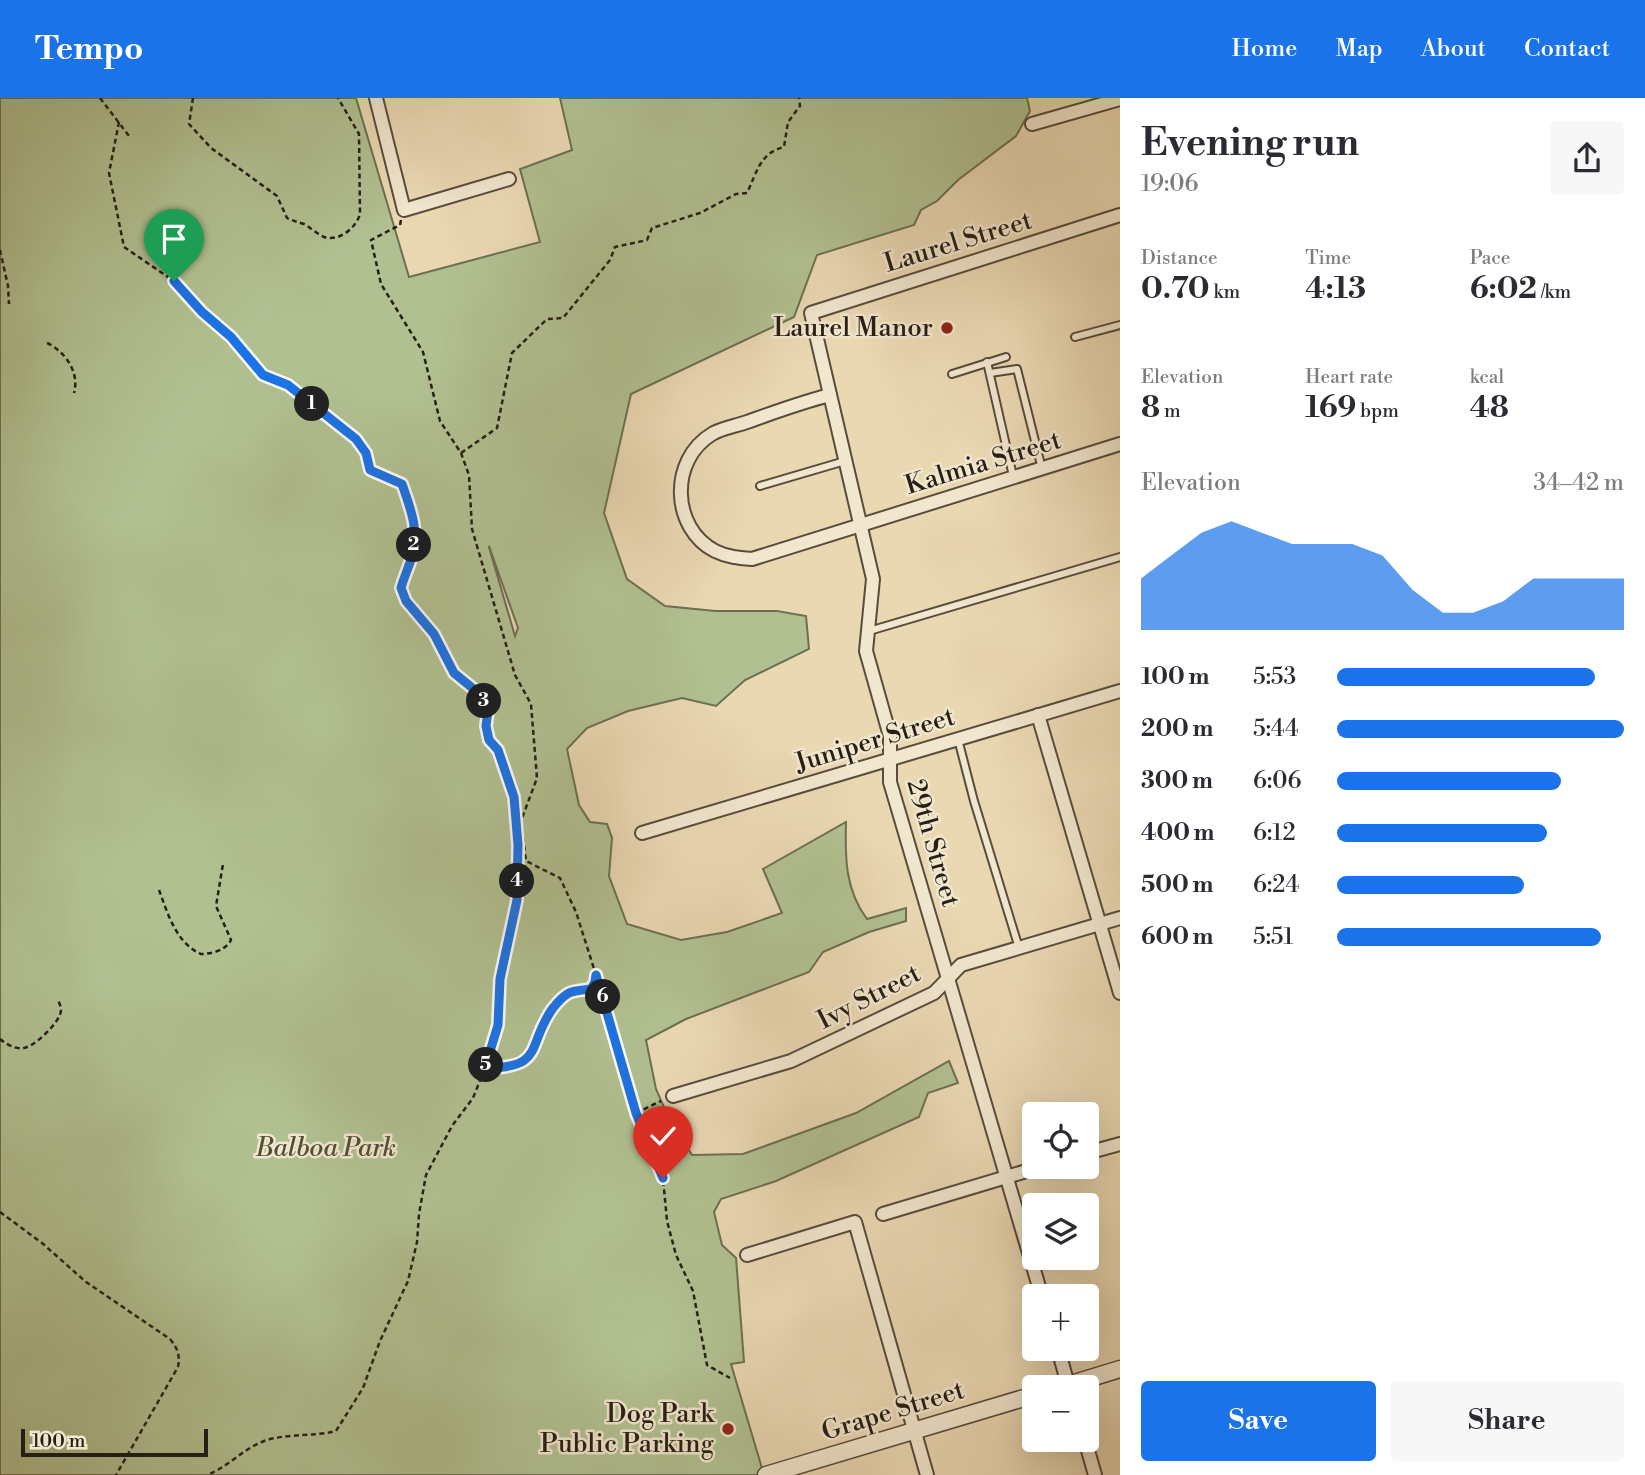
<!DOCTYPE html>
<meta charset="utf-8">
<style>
:root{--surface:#fff;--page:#f7f7f7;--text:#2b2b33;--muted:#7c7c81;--accent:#1a73e8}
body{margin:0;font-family:"Libre Bodoni",serif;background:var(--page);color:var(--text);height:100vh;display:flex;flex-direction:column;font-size:26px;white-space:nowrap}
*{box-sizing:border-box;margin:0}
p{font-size:23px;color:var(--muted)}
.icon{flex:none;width:38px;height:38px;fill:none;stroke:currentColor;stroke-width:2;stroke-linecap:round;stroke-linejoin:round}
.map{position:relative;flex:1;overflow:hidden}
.panel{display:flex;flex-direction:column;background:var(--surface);width:525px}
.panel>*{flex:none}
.tools{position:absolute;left:1022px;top:1004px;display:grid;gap:14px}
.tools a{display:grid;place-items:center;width:77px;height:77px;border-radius:7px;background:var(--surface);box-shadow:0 7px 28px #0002;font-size:35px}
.scale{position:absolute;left:21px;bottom:18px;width:187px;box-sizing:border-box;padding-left:7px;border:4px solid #271e15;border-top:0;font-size:19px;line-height:24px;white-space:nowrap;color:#271e15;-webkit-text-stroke:5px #f1e6ce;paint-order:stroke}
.pin{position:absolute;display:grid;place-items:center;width:60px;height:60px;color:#fff;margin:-72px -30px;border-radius:50% 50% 50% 0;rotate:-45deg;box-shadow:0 0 7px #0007}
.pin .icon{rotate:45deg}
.km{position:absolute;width:35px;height:35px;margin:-18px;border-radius:50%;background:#222;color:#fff;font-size:19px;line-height:35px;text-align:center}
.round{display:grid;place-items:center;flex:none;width:74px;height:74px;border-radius:7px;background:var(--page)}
.summary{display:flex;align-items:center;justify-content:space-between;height:119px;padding:0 21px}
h1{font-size:38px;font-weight:700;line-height:52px}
.stats{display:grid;grid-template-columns:repeat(3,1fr);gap:10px;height:119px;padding:7px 21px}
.stats div{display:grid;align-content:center}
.stats b{font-size:30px;font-weight:700}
.stats small{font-size:19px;font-weight:400}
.stats p{font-size:19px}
.chart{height:196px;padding:14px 21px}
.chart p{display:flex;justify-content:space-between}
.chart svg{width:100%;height:126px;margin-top:7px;fill:var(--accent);opacity:.7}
.cta{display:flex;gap:14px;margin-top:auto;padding:14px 21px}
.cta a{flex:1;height:80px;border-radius:7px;background:var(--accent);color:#fff;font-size:28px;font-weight:700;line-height:80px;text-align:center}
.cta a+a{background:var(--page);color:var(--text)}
ul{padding:0 21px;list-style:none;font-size:23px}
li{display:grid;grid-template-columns:112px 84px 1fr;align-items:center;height:52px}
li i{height:18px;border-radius:9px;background:var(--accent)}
header{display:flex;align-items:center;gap:42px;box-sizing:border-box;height:98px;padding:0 35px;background:var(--accent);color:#fff}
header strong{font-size:33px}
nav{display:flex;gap:38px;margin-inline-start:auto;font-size:24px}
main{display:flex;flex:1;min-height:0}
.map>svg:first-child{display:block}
.green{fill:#b1c091;stroke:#6c6f53;stroke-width:2;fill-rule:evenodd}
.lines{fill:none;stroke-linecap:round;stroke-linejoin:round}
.service-casing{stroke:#584c3c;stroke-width:10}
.minor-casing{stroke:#584c3c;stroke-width:16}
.tertiary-casing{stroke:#584c3c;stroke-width:19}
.path{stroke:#271e15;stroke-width:2.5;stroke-dasharray:5 3.5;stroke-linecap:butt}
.service{stroke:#f1e6ce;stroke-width:6}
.minor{stroke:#f1e6ce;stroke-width:12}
.tertiary{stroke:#f1e6ce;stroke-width:16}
.route-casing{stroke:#fff;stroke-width:14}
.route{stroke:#1a73e8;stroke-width:9}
.poi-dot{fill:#8f2418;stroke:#f1e6ce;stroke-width:2.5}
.labels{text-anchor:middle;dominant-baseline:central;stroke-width:5;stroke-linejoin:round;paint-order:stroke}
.street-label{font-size:26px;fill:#271e15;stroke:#f1e6ce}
.poi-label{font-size:26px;fill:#271e15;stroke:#f1e6ce;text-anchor:end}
.park-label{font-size:26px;font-style:italic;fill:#504f3a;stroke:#f1e6ce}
</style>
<header>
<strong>Tempo</strong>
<nav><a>Home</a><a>Map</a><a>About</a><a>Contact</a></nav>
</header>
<main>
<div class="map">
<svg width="1120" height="1377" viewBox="0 0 1120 1377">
<rect width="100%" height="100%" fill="#ead8b3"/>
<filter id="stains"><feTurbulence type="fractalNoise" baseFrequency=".00286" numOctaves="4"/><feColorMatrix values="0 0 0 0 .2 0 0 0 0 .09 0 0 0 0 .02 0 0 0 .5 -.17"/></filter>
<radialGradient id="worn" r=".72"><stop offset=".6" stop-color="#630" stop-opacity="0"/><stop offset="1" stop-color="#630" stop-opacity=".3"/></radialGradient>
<path class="green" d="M0,0h356l53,179 131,-35 -20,-73 52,-19 -12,-52h467l3,13 -14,25 -58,44 -21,21 -16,9 -7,15 -97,30 -23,62 -163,77 -27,119 23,66 38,27 50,5h62l29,5 3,33 -64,31 -29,26 -34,-8 -54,13 -41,17 -20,21 12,56 11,17 17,2 5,14 -3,38 18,48 54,16 46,-8 55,-19 -19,-44 83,-47c-1,35 -1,68 21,97l39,-11v13l-37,11 -46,20 -14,20 -123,47 -40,21 10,49 15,34 21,32 51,-1 113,-41 93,-52 9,22 -30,10 -9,24 -143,64 -55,18 -7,13 8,33 14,13 8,104 -13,2 33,111h-764zM489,448l29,82 -3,8 -26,-89z"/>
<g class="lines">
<defs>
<g id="service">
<polyline points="1075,239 1120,227"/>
<polyline points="987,264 1013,378"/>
<polyline points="990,275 1017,271 1042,371"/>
<polyline points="952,276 1006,259"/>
<polyline points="760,388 845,363"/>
<polyline points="869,533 1120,459"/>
<polyline points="958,641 974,703 1019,850"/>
</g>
<g id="minor">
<polyline points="376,0 404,112 509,81"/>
<polyline points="1032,26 1120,1"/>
<path d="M830,297c-28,7 -55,17 -83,27 -11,4 -25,6 -35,12 -43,26 -41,94 3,117 12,6 24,7 37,8l368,-115"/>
<polyline points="1038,617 1120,895"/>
<polyline points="642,735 1120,593"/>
<polyline points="673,998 791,963 934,895 961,867 1120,820"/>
<polyline points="1087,1055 1120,1046"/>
<polyline points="883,1116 1040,1069"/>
<polyline points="747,1157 855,1124 927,1377"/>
<polyline points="1042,1199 890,684 890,638 866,553 873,481 811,215 1120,117"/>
<polyline points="1058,1251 1069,1290"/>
<polyline points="1085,1342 1095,1377"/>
</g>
<g id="tertiary">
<polyline points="1058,1290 1120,1271"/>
<polyline points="766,1377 1034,1297"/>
</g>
</defs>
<use href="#service" class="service-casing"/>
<use href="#minor" class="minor-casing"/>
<use href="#tertiary" class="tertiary-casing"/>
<g class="path">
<polyline points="100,0 129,38"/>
<path d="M193,0l-4,26 22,24 66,48 10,22c6,3 11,4 17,6 7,4 13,10 20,13 15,5 32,-9 36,-23l-1,-80 -21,-36"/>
<path d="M119,24l-10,51 15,74 50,34 28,31 29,25 32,38 24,10 69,54 10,14 4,16 32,15c8,23 18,48 10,72 -3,11 -8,21 -11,32l5,13 28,33 20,39 27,22 7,16 -2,15 3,14 9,10 16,47 4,48 -1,55 -17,79 -2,46 -13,43 -12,30 -21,28 -26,49 -7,39 -2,28 -9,39 -28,60 -17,47 -27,43c-23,6 -49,2 -72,10 -21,8 -36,26 -57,34"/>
<polyline points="401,122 400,127 371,142 381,186 423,254 440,323 461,355 469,377 472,431 515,577 531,606 537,680 521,723 526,763 560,780 576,814 596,877 636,1015 663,1080 667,1123 676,1157 693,1193 707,1267 730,1280"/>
<polyline points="0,152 8,188 9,206"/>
<path d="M47,245c18,8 33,30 27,50"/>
<path d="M461,355l36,-25 15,-75 35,-34 16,-1 47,-58 5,-13 32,-7 5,-12 48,-15 36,-19 11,-1c10,-21 13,-40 37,-46l4,-25 12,-16 -1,-8"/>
<path d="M159,792c9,24 17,53 42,64 11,0 25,-4 30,-14l-15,-34 7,-42"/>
<path d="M0,941c7,6 18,12 27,8 10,-3 34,-26 34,-37 0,-4 -2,-8 -4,-11"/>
<path d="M486,970c59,0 40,-24 67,-60 4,-5 10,-12 16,-15 6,-3 15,-3 22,-4l5,-11"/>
<polyline points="636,1015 661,1003"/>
<path d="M0,1114l42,31 44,39 84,57c8,10 10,16 8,28l-62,108"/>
</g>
<use href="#service" class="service"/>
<use href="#minor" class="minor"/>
<use href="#tertiary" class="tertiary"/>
</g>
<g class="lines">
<defs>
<path id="route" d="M174,183l28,31 29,25 32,38 25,10 68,54 10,14 4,17 32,14c8,23 18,48 10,72 -3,11 -8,21 -11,32l5,13 28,33 20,39 27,22 7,16 -2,15 3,14 9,10 16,47 4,48 -1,55 -17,79 -2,46 -13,43c61,0 41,-23 68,-60 4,-5 10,-12 16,-15 6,-3 15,-3 22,-4l4,-7 1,-7 40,138 27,65"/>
</defs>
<use href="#route" class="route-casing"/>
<use href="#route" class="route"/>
</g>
<g class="poi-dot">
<circle cx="947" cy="230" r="7"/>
<circle cx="728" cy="1331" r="7"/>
</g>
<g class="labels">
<g class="street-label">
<text transform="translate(958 144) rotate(-17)">Laurel Street</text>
<text transform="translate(983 365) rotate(-17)">Kalmia Street</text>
<text transform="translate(875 642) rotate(-17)">Juniper Street</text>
<text transform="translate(933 745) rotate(74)">29th Street</text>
<text transform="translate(869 899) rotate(-27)">Ivy Street</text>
<text transform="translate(893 1313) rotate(-17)">Grape Street</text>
</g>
<g class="poi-label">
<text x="933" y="230">Laurel Manor</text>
<text x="714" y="1316">Dog Park<tspan x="714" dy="30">Public Parking</tspan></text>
</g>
<g class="park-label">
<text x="326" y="1050">Balboa Park</text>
</g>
</g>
<rect width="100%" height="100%" filter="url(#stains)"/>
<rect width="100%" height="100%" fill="url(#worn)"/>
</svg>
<div class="tools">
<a><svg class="icon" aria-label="locate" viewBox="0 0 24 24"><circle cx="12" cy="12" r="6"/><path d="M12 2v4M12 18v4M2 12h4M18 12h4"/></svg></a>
<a><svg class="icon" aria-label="layers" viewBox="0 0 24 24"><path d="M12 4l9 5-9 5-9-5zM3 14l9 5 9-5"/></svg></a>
<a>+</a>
<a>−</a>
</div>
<div class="scale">100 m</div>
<div class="pin" style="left:174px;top:183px;background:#1e9e55"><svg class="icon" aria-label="arrive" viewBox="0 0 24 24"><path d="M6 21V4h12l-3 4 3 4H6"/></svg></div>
<div class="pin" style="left:663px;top:1080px;background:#d93025"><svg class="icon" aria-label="check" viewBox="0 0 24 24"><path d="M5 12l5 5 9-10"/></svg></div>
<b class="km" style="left:312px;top:306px">1</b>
<b class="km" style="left:414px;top:447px">2</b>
<b class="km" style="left:484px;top:603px">3</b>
<b class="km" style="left:517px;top:783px">4</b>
<b class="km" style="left:486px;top:967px">5</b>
<b class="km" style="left:603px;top:899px">6</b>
</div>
<section class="panel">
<div class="summary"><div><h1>Evening run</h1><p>19:06</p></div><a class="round"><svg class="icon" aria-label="share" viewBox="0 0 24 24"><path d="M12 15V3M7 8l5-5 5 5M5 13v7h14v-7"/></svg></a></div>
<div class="stats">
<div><p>Distance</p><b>0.70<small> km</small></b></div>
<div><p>Time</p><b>4:13</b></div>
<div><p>Pace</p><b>6:02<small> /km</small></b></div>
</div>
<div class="stats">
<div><p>Elevation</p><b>8<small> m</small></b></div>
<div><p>Heart rate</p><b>169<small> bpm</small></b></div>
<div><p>kcal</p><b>48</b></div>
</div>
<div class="chart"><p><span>Elevation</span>34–42 m</p>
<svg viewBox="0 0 160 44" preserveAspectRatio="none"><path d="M0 44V26L10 18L20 10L30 6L40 10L50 14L60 14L70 14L80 18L90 30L100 38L110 38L120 34L130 26L140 26L150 26L160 26V44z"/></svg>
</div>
<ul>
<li><b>100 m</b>5:53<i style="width:90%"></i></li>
<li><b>200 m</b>5:44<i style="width:100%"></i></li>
<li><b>300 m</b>6:06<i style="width:78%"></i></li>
<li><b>400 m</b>6:12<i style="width:73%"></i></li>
<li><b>500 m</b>6:24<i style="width:65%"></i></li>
<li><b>600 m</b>5:51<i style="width:92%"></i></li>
</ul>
<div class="cta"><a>Save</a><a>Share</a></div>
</section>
</main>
